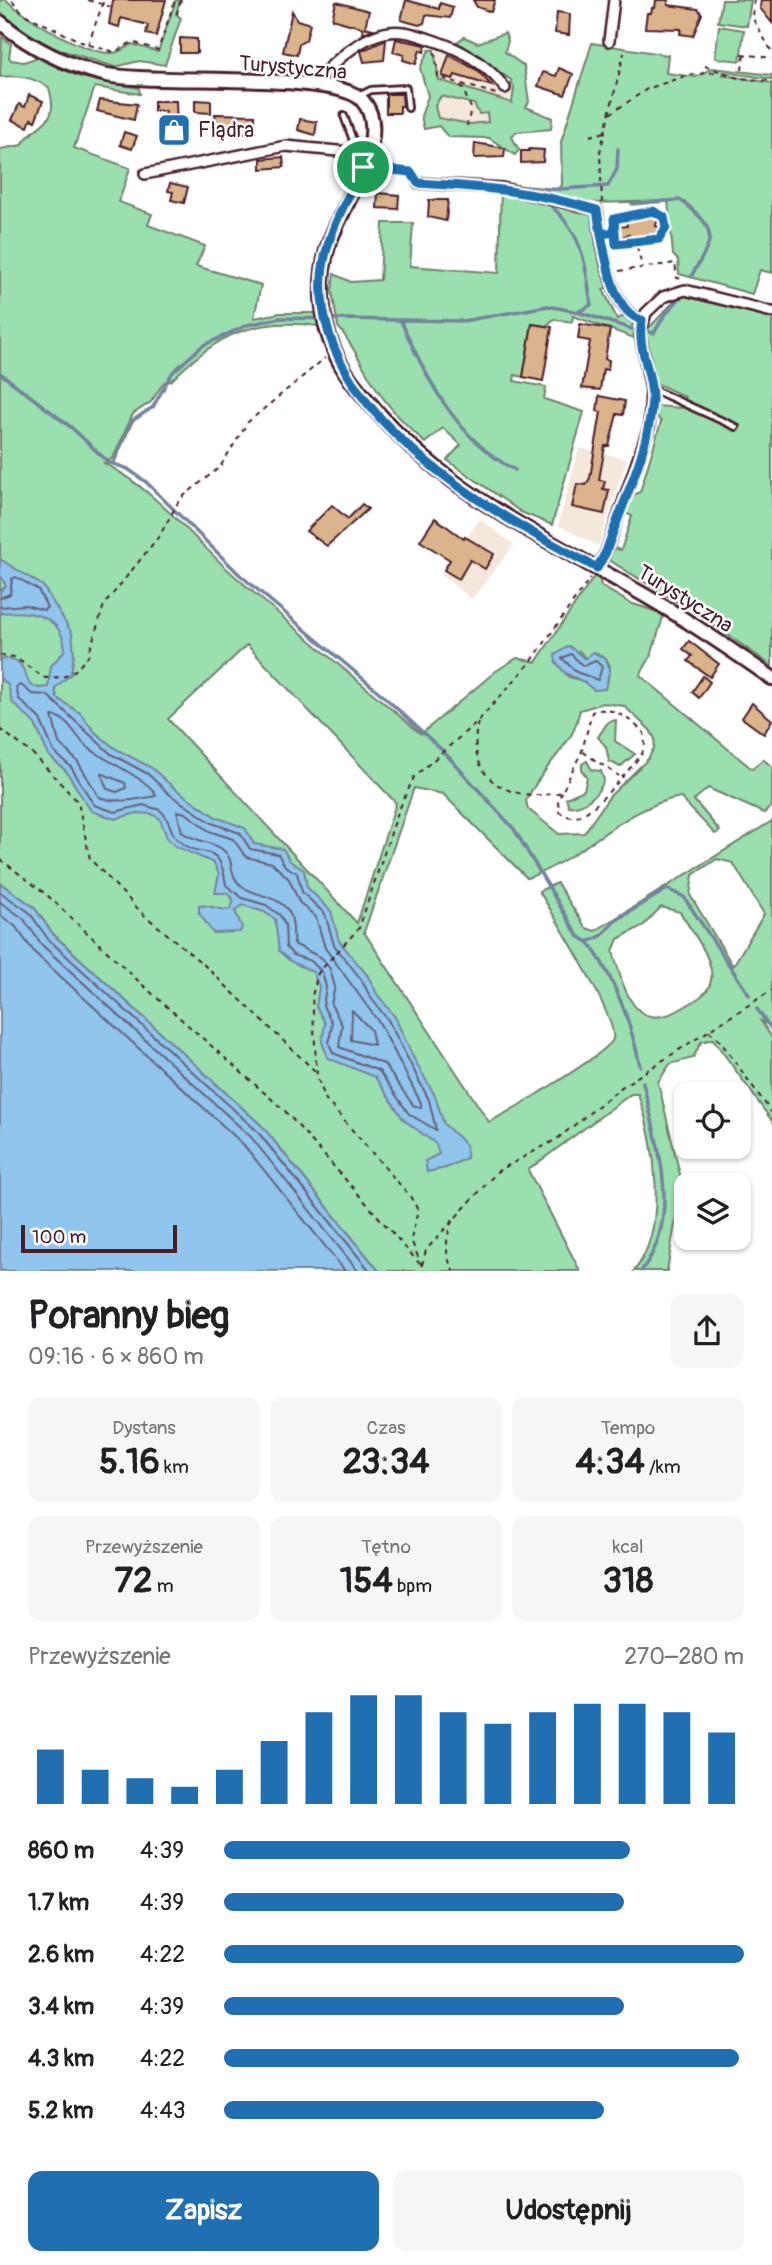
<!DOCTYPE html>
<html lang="pl">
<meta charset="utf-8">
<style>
:root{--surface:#fff;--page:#f6f6f6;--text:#202124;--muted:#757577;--accent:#1f6fb2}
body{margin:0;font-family:Pangolin,sans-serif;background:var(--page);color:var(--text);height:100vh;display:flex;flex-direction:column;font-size:26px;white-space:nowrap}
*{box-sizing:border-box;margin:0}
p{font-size:23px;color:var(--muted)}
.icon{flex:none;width:38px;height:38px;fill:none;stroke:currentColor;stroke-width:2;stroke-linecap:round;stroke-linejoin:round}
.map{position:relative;height:1271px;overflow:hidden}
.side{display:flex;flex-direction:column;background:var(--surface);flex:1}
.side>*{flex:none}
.buttons{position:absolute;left:674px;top:1082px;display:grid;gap:14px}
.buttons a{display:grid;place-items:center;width:77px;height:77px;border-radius:14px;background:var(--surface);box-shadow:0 2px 5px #0004;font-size:35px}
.scale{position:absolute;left:21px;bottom:18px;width:156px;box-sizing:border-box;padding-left:7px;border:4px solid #4a1f2b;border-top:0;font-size:19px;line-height:24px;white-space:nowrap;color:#4a1f2b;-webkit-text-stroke:5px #fff;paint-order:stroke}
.pin{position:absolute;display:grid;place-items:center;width:60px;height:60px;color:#fff;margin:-30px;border:4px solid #fff;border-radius:50%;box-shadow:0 2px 7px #0007}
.round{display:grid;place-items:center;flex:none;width:74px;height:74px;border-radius:14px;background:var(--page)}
.headline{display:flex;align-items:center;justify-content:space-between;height:119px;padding:0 28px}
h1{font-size:38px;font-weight:700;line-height:52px}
.stats{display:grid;grid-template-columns:repeat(3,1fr);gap:10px;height:119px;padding:7px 28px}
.stats div{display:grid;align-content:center;border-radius:14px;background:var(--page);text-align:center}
.stats b{font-size:35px;font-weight:700}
.stats small{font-size:19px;font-weight:400}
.stats p{font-size:19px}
.chart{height:196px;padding:14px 28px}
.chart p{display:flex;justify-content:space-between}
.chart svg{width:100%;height:126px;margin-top:7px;stroke:var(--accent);stroke-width:6}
.button{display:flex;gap:14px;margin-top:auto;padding:14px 28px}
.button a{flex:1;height:80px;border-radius:14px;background:var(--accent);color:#fff;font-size:28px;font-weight:700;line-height:80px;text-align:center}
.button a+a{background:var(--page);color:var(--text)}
ul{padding:0 28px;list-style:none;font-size:23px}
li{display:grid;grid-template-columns:112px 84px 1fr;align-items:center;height:52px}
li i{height:18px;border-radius:9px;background:var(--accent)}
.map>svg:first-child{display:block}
.built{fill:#f4e8dc}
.green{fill:#99e0ae;stroke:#72806c;stroke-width:2;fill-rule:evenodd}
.water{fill:#90c5ed;stroke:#74839f;stroke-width:2}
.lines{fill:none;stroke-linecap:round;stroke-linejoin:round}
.shore{stroke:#666179;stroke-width:2}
.stream{stroke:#74839f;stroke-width:3.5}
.building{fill:#dbb48c;stroke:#4a1f2b;stroke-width:2}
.lane-casing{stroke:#4a1f2b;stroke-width:10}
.street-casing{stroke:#4a1f2b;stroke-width:14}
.secondary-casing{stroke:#4a1f2b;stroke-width:18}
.path{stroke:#4a1f2b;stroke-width:2;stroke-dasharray:5 5;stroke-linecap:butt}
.lane{stroke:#fff;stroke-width:4.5}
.street{stroke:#fff;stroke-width:9}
.secondary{stroke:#fff;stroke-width:12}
.route-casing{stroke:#fff;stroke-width:14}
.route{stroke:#1f6fb2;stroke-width:9}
.labels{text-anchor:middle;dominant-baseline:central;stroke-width:5;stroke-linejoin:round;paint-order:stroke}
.street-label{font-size:21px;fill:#4a1f2b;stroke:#fff}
.poi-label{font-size:21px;fill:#4a1f2b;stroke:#fff;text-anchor:start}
</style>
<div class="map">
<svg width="772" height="1271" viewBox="0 0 772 1271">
<rect width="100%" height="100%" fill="#fff"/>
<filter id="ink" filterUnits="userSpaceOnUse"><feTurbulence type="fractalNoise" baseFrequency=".0143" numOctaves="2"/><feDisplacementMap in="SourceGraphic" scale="14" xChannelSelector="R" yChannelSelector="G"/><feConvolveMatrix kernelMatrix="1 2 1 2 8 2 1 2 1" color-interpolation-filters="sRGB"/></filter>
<g filter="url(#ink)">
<g class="built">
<polygon points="440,40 458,45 485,62 515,91 492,132 423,116"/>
<polygon points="579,448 627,459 598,546 558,525"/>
<polygon points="480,519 514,545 472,599 441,575"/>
</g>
<g class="green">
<path d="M0,0h6c21,18 78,54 106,53 7,0 14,-6 20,-9l26,8 18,-52h4l-4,14 5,4 -16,47 -26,-4 -24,6 -51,-16h-9l-55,-35z"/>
<polygon points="722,0 751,0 747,26 718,22"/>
<polygon points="719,26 744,30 740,61 715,58"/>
<path d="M505,33l3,8 -3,11 19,14 5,36 -3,5 26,11 -1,11 -35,3 -4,5 7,13 -4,5 -26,-17 -41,-1 -9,-11 -15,3 -3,-13 7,-20 -8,-28 9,-18h5l5,30 73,23 2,-15 -3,-8 -54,-38 7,-5 14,6zM441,96l33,8 5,10 8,-1 1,9 -18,2 -32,-6 -3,-12z"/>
<path d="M2,37l9,7 -2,13 2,3 13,2 14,-5 42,20 59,11 1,6 -45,-7 -21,61 56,20 -11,34 33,12 -4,11 57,21 -9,20 65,19 -7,33 26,-5h36l2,13c-65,-9 -102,9 -147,55l-7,1 -13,20 -18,12 -20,44 -9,5c53,28 89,76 133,115 61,53 123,104 184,156l75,-63 21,-13 19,4 59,-87 4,2 2,9 29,17 34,11 -13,42 -11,19 112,94 11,-10 9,8v39l-8,7 -56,-25 -14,12 26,31 -5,3 -35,-37c-60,12 -97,62 -153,81l-84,-84 -29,-6 -50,144 125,190c18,-9 121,-70 124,-83 5,-21 -60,-125 -74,-148l18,-8 29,45 9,3 177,-110v205l-11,-5 11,17v83l-59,-82 -12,3 -8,16 -23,6 -12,18 24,101 -15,88h-33c35,-43 21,-129 4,-177h-7l-103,76 52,101h-201l-117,-145 -209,-192 -19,-27 -34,-24v-734l22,-4c13,-24 39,-18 27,-57 -16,-11 -30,-13 -49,-11zM247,645l149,158 -39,120 -189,-204zM579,651l7,8 8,-7 12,7 4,7 -3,18 -13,6 -10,-9 -15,-4 -13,-15zM604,703l20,3 26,24 5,9 -1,9 -6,11 -38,37 -26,37 -25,1 -31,-25 -2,-8c12,-25 29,-41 44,-64 6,-8 7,-18 10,-27zM717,859l16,4 31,51 -31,52 -43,-71 3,-20zM661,907l19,5c10,17 35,47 31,68 -2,14 -14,19 -25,26 -51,32 -61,-13 -73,-55l5,-12 26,-14z"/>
<path d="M592,43l76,12 -2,18 30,4 16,-9 60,7v4l-48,-7 -1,3 49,8v190l-12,-3 -8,24 -73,-20 -1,-14 -5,-5 -5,-54 -76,2 6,50 10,34 -5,2 14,30 8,-3 8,4 -1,9 15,1 33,-35 92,23v348l-70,-49 3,-12 -15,-8 -5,10 -76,-47 4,-12 8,2 11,-34 -7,-3 6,-17 9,-4 21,-70 -5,-7 1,-9 24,2 4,-11 -31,-15 -11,-41 -70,-25 -1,6 -18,-3 -8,7 -14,-2 -9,53 -8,-2 -1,6 32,6 -2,12 40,13 -32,113 -31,-13 -74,-52 14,-15 -18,-17 -18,15c-17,-17 -35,-33 -48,-54 -10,-14 -29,-53 -39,-62l-6,-36 2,-17 17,8 29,-2 3,-57h30l-3,43 89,7 2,-89 56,5 5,-4 -1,-43z"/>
<polygon points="616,720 615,741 635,754 620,767 609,761 606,747 598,737 608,722"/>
<path d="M587,761l5,9 9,1 3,9c-5,14 -20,28 -35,26l-3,-8 18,-8 3,-13 -5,-6v-7z"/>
</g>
<g class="water">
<path d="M0,559l43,27 29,47 2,21 -3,20 -16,14 2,10 23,15 16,20 20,16 36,19 22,20 42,29 29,11 9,16 29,5 7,12 14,9 3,17 24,24 8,30 29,35 9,18 18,23 18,40 22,39 9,28 22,21 1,13 -21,10 -19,4 -2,-11 14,-7 -3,-10 -32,-24 -29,-43 -47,-19 -6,-16 3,-19 -9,-16 3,-20 -6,-15 -23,-11 -11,-10 -4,-32 -11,-7 -21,-7 -8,6 7,16 -2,5 -27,1 -14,-20v-7c12,-3 19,6 31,3l4,-8 -6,-8h-13l4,-19 -5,-11 -39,-17 -8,-8 -7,-19 -8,-5 -15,-1 -22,6 -24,-8 -25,-40 -17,-15 -14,-32 -23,-22 -4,-17 -8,-7v-19c21,-3 23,9 30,26l9,3 9,-1 3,-21 14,-16c-2,-35 -35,-40 -65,-37v-22l6,-5 -6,-11z"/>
<polygon points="569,646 585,659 593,652 606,659 610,669 605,689 594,690 584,682 565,673 556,662 555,655"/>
<polygon points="0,883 34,907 53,934 262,1126 379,1271 0,1271"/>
</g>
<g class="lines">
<g class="shore">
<polyline points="0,598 10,594 12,579 16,577 38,590 47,607 44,610 25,605 0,607"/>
<polygon points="571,654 583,666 596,661 602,667 598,680 576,672 562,658"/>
<path d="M21,685l11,9 15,1 64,59 37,20 21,20 43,29 28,10 10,16 28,5 7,12 12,7 5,19 23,22 9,31 27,34 10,19 17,22 41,80 7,30 -27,-16 -30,-43 -46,-18 -4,-10 3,-20 -9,-17 3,-19 -4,-15 -11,-11 -18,-6 -7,-8 -1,-22 -5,-10 -14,-10 -24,-7 -16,-13c-7,-49 -24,-22 -49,-46 -8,-9 -7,-21 -17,-29l-17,-5 -28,7 -21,-7 -23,-38 -17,-15 -14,-33 -21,-20 -3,-12z"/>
<path d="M52,716c16,1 22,18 33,29 14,13 69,37 71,51 -18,3 -38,8 -57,1l-21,-35 -19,-19z"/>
<polygon points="101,773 125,783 126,788 117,792 107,789"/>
<path d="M177,811l9,2 23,18 24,8 13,18 26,6 17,16 10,23 17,15 9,31 55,76 41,79v5l-8,-3 -29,-41 -45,-17 3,-22 -11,-21 4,-17 -5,-18 -8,-11 -28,-14c-2,-11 1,-22 -5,-32 -12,-20 -45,-15 -54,-34 -6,-11 -1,-20 -13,-29 -12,-8 -29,-8 -40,-17z"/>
<polyline points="0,892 29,912 48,939 257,1131 370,1271"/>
<polyline points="0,902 23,918 42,945 251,1137 358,1271"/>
<polyline points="0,915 15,926 35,953 243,1144 345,1271"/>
<polygon points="352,1010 371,1030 374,1045 351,1040"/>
</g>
<g class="stream">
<path d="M632,204l47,-4c8,3 12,9 18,14 24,22 8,37 -5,61"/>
<path d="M548,306l30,6 13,-7c-6,-44 -8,-74 -46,-104l-3,-6 2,-5 64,-4 9,-17 1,-20"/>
<polyline points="578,312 632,329"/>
<path d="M401,321c25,57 56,119 114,149"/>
<polyline points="649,332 654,333 664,316 678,300"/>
<polyline points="0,373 72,428 108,462 128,469 146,482 240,575 380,693 443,751 514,829 578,936 588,942 601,936 615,921 667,889 684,897 749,995"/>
<polyline points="113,464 132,421 153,407 172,373 202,346 247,325 280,318 463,321 548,306"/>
<path d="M589,943c26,36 42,80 51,123"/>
<polyline points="757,1009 772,1030"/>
<path d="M641,1271c43,-54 15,-128 2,-189"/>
</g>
</g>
<g class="building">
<polygon points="113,0 166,0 156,36 146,34 148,25 121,18 119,27 109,24"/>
<polygon points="406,0 439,9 440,3 453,7 450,18 426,15 424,23 419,25 401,20"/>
<polygon points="473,0 495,0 491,12 477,7"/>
<polygon points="656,0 668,0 668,5 698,9 702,14 693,36 680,34 681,29 645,28 647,13 651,13 652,8 655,8"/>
<polygon points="761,0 772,0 772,23 760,8"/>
<polygon points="336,2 369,11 365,27 373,29 363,34 363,28 332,19"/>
<polygon points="292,11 297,20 310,24 306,40 299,44 297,55 283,52"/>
<polygon points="557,12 570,14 569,35 555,33"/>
<polygon points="180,38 197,39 197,53 180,53"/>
<polygon points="396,39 426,45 424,52 420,50 416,64 403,60 404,55 393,52"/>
<polygon points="386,40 384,60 364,62 361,51"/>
<polygon points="449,55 477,70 492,86 455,75 453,79 442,76"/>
<polygon points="559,68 573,74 565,95 538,86 543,72 556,76"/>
<polygon points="386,94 402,94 403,106 400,106 400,113 386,113"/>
<polygon points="29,95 43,101 35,121 31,119 28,127 12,120 19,104 25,107"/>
<polygon points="100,100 137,104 134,120 97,111"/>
<polygon points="195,100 211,101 211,113 195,112"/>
<polygon points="154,101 176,101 177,128 185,128 184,138 174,138 175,148 166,148 165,111 154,111"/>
<polygon points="215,114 255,115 255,132 217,135"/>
<polygon points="300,119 317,122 315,135 298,130"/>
<polygon points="124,132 137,136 132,149 120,145"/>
<polygon points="475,143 505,148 504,157 474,158"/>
<polygon points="529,149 544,150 543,162 521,163 521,151 529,151"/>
<polygon points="283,157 284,167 261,169 261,159"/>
<polygon points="170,183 188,187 184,203 171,200 173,192 168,191"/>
<polygon points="378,193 399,195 398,209 377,208"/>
<polygon points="429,200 448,200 446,221 428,217"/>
<polygon points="648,214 659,219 655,226 664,228 651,236 630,239 629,235 621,237 619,227 627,226 626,222 634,217"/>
<polygon points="532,324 552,327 543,381 523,377"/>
<polygon points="580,324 610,329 605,359 609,360 608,370 603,369 600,390 582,388 590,341 578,339"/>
<polygon points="599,396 625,401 623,415 617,414 609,446 605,446 599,480 605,481 603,489 609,490 604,514 572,507 577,484 586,485 590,478 601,412 597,411"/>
<polygon points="362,504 368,509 327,546 306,531 332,505 348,519"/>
<polygon points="435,518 464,539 465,537 494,554 485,569 470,560 459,579 444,570 450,560 420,541"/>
<polygon points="689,641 719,664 710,677 688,661 692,656 683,649"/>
<polygon points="703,676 710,682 699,698 692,692"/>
<polygon points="752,703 772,720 764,734 742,718"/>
</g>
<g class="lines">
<defs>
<g id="lane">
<polyline points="359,96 371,90 406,88 408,108"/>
<polyline points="344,116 357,151"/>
<polyline points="652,389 736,427"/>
</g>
<g id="street">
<polyline points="609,41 614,0"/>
<path d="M311,86c22,-23 57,-59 92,-54 13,1 28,8 41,12 26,10 45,23 61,44"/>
<polyline points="145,174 286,146 368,154"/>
<path d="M418,183l84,5 95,22c4,28 12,103 45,110"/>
<polyline points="597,568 606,552 649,427 651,389 640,335 646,313 663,297 685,290 772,312"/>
</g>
<path id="secondary" d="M0,22c31,26 68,44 107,53 49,10 229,-4 255,25 34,37 -25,110 -35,150 -9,33 -6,70 7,100 10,25 28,44 45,64 70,79 161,122 251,173 49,27 96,59 142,91"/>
</defs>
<use href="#lane" class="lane-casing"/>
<use href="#street" class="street-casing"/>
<use href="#secondary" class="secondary-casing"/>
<g class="path">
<polyline points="12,0 24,14 88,45 104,0"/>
<polyline points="88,0 111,7"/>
<polyline points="181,0 177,13 181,17"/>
<polyline points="754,0 753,19 772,52"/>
<polyline points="89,45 115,52 132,42 158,50 175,0"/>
<polyline points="435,52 438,77 496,94"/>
<polyline points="742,54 772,58"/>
<polyline points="705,66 738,78 772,81"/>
<polyline points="742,70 744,54"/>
<polyline points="461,85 471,108 467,126"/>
<polyline points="610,114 647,89 688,75 717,72"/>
<polyline points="590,136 605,132"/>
<polyline points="374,169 412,173"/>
<polyline points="378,170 379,157"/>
<polyline points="602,203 600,152 624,53"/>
<polyline points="611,232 615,232 616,244 636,243 642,267"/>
<polyline points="615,232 614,219 653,211 664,217 666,228 659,239 636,243"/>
<polyline points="619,271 675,263 677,278 683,279"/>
<polyline points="0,655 14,657 45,678 63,677 77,669 88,656 104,605 160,535 180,499 220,467 248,422 325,358"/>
<path d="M478,722c-14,58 33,82 84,70l20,-41 10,-39c18,-8 40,8 52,21l1,11 -3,10c-13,15 -48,59 -66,63 -7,1 -11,-2 -17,-5l-1,-12 4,-8"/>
<polyline points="0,729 34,755 78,802 90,859 142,913 203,964 316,1072"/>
<polyline points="583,752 619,776"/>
<polyline points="0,859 47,895 147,989 285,1111 419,1263"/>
<polyline points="709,1031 720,1041 772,1113"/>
<path d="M452,1220c-6,20 -8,31 1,51"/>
<polyline points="422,1265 426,1250 498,1171 557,1139 623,1086 772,990"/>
<polyline points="422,1266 411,1240 418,1210 410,1196 326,1100 317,1077 312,996 318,973 359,928 398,812 414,777 478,721 531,662 590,578"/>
</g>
<use href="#lane" class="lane"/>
<use href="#street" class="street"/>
<use href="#secondary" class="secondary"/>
</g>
</g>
<g class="lines" filter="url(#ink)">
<defs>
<path id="route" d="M363,167c-17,34 -38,70 -41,109 -9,139 170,237 275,292l9,-16c16,-49 43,-100 46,-152 1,-28 -16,-51 -10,-80 -29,-7 -36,-61 -41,-86l14,-2 1,12 43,-5 7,-11 -2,-11 -11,-6 -39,8 1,13 -14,2 -4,-24c-65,-19 -112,-23 -179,-27l-7,-11 -48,-5"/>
</defs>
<use href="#route" class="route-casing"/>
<use href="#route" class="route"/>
</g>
<defs>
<symbol id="shop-square" viewBox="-11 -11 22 22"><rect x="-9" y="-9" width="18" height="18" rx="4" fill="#1f6fb2" stroke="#fff"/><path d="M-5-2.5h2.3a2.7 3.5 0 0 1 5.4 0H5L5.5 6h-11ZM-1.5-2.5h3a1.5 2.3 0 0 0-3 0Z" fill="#fff"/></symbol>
</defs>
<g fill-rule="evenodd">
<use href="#shop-square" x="155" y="111" width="38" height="38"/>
</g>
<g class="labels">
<g class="street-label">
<text transform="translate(293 68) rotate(5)">Turystyczna</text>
<text transform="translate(685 599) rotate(32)">Turystyczna</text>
</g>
<g class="poi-label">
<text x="198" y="130">Flądra</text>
</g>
</g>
</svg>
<div class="buttons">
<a><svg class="icon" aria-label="locate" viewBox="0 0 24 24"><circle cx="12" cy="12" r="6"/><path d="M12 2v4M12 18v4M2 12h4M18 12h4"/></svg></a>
<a><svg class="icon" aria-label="layers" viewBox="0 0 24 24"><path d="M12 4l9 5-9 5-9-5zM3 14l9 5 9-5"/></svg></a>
</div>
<div class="scale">100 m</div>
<div class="pin" style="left:363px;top:167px;background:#1e9e55"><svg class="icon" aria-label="arrive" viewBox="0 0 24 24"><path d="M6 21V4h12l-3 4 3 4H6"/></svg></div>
</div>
<section class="side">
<div class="headline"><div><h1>Poranny bieg</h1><p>09:16 · 6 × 860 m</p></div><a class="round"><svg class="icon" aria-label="share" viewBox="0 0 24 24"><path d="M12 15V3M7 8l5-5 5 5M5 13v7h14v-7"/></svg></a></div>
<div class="stats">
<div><p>Dystans</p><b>5.16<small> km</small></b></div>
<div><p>Czas</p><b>23:34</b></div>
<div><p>Tempo</p><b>4:34<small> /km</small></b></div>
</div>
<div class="stats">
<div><p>Przewyższenie</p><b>72<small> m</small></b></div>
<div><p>Tętno</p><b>154<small> bpm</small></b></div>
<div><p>kcal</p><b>318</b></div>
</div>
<div class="chart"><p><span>Przewyższenie</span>270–280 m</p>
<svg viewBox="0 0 160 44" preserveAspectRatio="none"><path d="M5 44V25M15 44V32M25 44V35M35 44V38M45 44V32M55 44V22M65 44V12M75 44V6M85 44V6M95 44V12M105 44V16M115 44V12M125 44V9M135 44V9M145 44V12M155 44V19"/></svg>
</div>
<ul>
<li><b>860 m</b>4:39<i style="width:78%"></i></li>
<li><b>1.7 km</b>4:39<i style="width:77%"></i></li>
<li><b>2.6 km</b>4:22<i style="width:100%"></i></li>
<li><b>3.4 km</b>4:39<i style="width:77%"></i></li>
<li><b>4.3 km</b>4:22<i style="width:99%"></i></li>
<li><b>5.2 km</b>4:43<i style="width:73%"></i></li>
</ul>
<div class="button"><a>Zapisz</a><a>Udostępnij</a></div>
</section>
